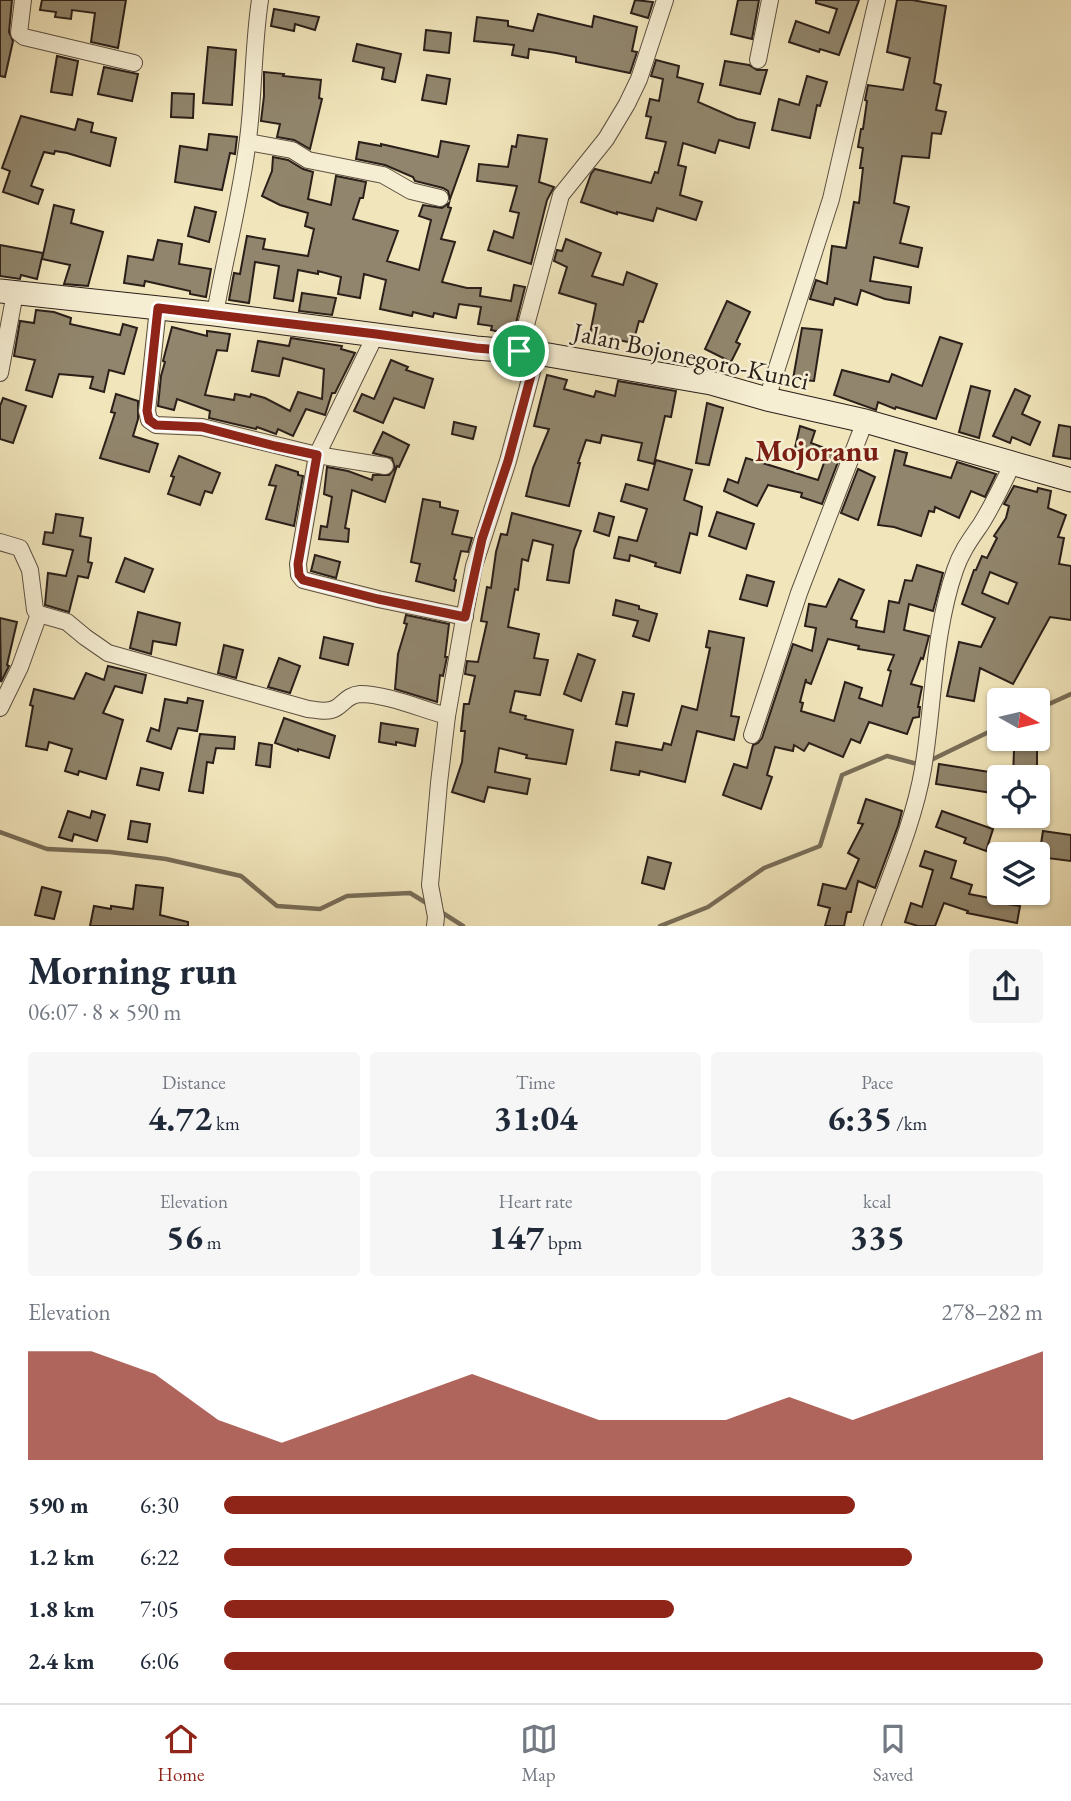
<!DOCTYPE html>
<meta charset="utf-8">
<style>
:root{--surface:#fff;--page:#f6f6f7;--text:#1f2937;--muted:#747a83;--line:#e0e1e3;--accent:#8f2418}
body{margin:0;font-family:"EB Garamond",serif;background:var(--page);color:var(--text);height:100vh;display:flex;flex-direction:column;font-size:26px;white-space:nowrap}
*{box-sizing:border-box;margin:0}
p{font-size:23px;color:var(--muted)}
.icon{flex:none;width:38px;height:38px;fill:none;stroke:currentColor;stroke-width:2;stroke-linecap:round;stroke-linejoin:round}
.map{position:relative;height:926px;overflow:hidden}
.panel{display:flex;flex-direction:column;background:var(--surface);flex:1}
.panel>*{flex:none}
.needle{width:46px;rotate:98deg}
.tools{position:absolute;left:987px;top:688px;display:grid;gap:14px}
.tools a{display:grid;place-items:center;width:63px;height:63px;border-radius:7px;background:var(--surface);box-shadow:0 2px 5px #0004;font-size:35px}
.pin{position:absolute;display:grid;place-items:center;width:60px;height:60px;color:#fff;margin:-30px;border:4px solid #fff;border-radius:50%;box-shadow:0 2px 7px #0007}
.round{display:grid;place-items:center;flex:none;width:74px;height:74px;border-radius:7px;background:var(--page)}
.headline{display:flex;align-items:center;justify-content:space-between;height:119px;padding:0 28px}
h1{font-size:38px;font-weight:700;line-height:52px}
.figures{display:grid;grid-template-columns:repeat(3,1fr);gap:10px;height:119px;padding:7px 28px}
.figures div{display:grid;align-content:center;border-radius:7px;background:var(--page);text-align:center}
.figures b{font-size:35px;font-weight:700}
.figures small{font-size:19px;font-weight:400}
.figures p{font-size:19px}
.chart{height:196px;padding:14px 28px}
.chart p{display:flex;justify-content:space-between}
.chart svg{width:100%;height:126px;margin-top:7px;fill:var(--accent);opacity:.7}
ul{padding:0 28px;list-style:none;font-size:23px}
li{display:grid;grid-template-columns:112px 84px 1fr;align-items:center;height:52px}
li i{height:18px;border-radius:9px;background:var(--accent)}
.tab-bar{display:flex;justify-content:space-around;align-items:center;height:98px;border-top:2px solid var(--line);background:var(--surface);font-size:19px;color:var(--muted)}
.tab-bar a{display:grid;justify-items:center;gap:4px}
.tab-bar .active{color:var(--accent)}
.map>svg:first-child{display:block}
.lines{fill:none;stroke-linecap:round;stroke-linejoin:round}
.stream{stroke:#796e59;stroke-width:4.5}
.building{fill:#91866d;stroke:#2a1f19;stroke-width:2;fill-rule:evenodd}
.minor-casing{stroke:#5c5042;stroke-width:18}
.secondary-casing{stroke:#2a1f19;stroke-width:25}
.minor{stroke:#f6eed3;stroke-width:16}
.secondary{stroke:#f6eed3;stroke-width:23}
.route-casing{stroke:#fff;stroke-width:14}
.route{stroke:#8f2418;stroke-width:9}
.labels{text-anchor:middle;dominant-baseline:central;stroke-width:5;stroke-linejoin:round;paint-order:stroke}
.street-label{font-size:26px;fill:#2a1f19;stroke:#f6eed3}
.quarter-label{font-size:30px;font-weight:bold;fill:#7a1f14;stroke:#f6eed3}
</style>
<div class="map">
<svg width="1071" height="926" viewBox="0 0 1071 926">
<rect width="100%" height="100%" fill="#f1e5bb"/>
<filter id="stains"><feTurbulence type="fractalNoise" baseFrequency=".00286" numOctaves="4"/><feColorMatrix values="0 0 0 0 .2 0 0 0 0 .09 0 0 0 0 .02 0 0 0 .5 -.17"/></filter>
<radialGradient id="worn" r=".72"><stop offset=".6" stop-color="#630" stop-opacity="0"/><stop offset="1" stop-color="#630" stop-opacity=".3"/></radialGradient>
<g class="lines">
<g class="stream">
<polyline points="1038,709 1071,694"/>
<polyline points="929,761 999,727"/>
<polyline points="0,832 47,849 110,852 166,859 241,876 277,906 320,909 347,896 410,893 428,904"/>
<polyline points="438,910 463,926"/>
<polyline points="660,926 708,907 764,868 820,846 842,775 887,756 921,765"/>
</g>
</g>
<g class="building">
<polygon points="0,0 12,0 9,32 13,41 5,77 0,76"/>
<polygon points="42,0 126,0 118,48 91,42 95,13 72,10 71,19 55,17 56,12 40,10"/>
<polygon points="635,0 653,2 648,18 631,13"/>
<polygon points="738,0 759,0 752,39 731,34"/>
<polygon points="816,0 859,0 839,55 820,49 819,52 789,42 796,21 829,33 837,9 816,3"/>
<polygon points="897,0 912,0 946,6 934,83 941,85 936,110 946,112 941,134 932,133 929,158 902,156 894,203 909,207 900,243 922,248 918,267 874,257 870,281 911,287 909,303 885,299 861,290 857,305 835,298 833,305 810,299 816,280 827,284 832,246 846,248 854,202 859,203 863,168 860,168 863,148 858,147 861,129 863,129 867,101 865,100 868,85 903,90 910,58 887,52"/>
<polygon points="274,9 319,17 315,30 295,24 294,31 271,26"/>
<polygon points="538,14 592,27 594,16 637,27 632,51 637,52 630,73 576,62 576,57 556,53 529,49 528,58 512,55 514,45 474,41 477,17 508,21 508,26 533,31"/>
<polygon points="426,30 451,33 449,53 424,50"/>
<polygon points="357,44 401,54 395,82 382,79 384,68 353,61"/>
<polygon points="208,47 236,50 232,105 203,103"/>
<polygon points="57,56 78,61 72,95 51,92"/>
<polygon points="656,60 679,66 677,77 703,84 698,102 737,119 755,123 749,148 719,140 715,153 683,143 678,165 686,167 680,195 702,202 696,220 657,208 653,221 617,212 617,214 581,202 591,174 595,169 651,183 655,172 658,173 666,142 646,138 651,117 646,116 650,99 659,101 663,79 651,76"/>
<polygon points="725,61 749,65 757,70 767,70 760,94 720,85"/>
<polygon points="104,67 138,74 132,101 98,94"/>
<polygon points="264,72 284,74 283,76 321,80 319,98 322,99 310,149 294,140 277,137 280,124 261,121 264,96"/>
<polygon points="427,75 450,79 446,104 422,100"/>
<polygon points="807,76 827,82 820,106 817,105 810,138 772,130 779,99 799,105"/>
<polygon points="172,93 194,94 193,118 171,117"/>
<polygon points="21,116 75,130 78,119 93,123 91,132 116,138 110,166 67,153 55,151 54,154 44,152 31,186 43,190 38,204 3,192 10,171 2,168"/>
<polygon points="209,134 237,137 235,154 230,153 222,190 175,182 180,146 207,150"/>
<polygon points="518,135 547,139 539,182 554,187 547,200 531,264 488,250 494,231 513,238 519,213 510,211 517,186 477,181 479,164 508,167 512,146 516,147"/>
<polygon points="441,141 469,146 450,199 448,191 443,188 415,181 413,177 385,165 356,159 359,142 381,146 381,144 438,157"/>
<polygon points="273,157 288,160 303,169 313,172 308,199 331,205 336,176 366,182 363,198 360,198 353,219 398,231 387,261 419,270 431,220 419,216 423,205 442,208 449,203 448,207 451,208 441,239 455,242 442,282 467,288 481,288 480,296 511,301 514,285 525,287 513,335 491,330 492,326 478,324 481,307 459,304 456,318 434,313 433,317 413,312 412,316 380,309 386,280 364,274 360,298 338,294 341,277 318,271 318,274 298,270 293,301 274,298 279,266 255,262 249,303 229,300 234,273 240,274 247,236 265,239 263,249 308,256 314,229 305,226 308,213 280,205 262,196 272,171"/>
<polygon points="54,205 74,210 71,223 103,232 88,286 64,284 70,265 42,259"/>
<polygon points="195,207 216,212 209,242 188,236"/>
<polygon points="566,239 601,253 592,276 623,285 627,272 657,284 643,322 639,321 633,343 590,334 596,304 559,293 567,267 554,261 557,250 562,251"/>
<polygon points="158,240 182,244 179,264 211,269 206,297 190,294 190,291 145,281 144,286 124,283 128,256 153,260"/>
<polygon points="0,245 43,253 37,279 21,275 20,279 0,276"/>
<polygon points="302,293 336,298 332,315 299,311"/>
<polygon points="727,301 750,312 736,342 740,344 731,362 705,349"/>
<polygon points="36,310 54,312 71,318 70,324 120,335 123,324 137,328 124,374 109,370 104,392 90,388 93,377 59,374 52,397 26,390 35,360 14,356 20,321 34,323"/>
<polygon points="172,327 207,336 207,331 230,334 227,351 217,350 205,395 234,400 235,394 250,397 251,394 265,398 290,411 298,392 322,399 324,369 283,358 279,376 252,371 258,341 289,346 291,338 342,346 341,349 355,353 335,393 332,393 325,415 306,409 293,436 278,429 276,434 257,427 256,429 209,418 210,411 177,399 174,410 158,406 161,376 165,362 163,361"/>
<polygon points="802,328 822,330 814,381 793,379"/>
<polygon points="940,337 962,344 936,419 896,407 895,409 878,402 876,410 834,395 842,370 889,382 892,374 922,386"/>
<polygon points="391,360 408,367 406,370 433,379 424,408 394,398 383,423 354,411 362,394 374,399"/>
<polygon points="547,375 567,380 564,389 594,397 596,391 615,396 618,381 676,391 671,417 665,416 654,464 638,460 642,443 602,435 600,443 586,440 578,463 580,463 569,506 526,496 533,468 549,429 534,426"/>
<polygon points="971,386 990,391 979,438 959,432"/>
<polygon points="1015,389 1030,396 1022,414 1040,422 1030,445 1012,437 1010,443 993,436"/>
<polygon points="116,394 138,401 138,419 133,436 158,444 149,472 100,458 115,413 111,412"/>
<polygon points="3,398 26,406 13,443 0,439 0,406"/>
<polygon points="707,403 723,408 709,465 696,463"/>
<polygon points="454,422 476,427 473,439 452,434"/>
<polygon points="1059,425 1071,427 1071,459 1053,456"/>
<polygon points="800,426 815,431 811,443 841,454 822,504 801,497 802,493 768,485 757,506 724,491 728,479 738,483 746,458 818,480 826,457 794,452"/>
<polygon points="383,432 409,445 399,467 397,466 385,502 352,490 345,528 349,529 348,542 319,539 321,526 327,527 332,497 324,494 327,467 348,471 372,480 373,475 389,475 395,468 392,458 373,453"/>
<polygon points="895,450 907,453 904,465 951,478 957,462 996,474 985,497 971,491 959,518 935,507 934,512 929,511 921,536 894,527 878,525"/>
<polygon points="179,456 220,473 212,493 205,491 200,505 168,494 174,477 171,476"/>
<polygon points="656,460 692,470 684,500 702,507 697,535 690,533 680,573 655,566 656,563 630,555 629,561 614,558 619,537 637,541 647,509 621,501 626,484 648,490"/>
<polygon points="276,465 298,472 298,475 303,476 294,526 266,519 276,486 269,485"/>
<polygon points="858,469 875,477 858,520 841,513"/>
<path d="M1014,486l23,6 1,-4 13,3 -3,17 18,7 -8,22 6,1 -5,26 12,2v54l-21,-3 -37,67 -33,-16 -6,33 -27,-5 12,-54 22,5 14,-29 -33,-14 12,-34h2l6,-14 5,2 10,-20 -3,-2 12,-18 3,-12 -5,-2zM990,572l27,11 -9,21 -26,-11z"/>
<polygon points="423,499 440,502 440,507 458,511 452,534 472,538 468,552 461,551 454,579 456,580 454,591 416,581 420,564 411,562"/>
<polygon points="717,512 754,524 746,549 709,536"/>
<polygon points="512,513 581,531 574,550 569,583 547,580 553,545 533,540 528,561 522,559 518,590 515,589 508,627 539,634 534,658 548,660 540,695 515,691 510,712 526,716 525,719 573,730 566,764 526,758 527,755 499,748 495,772 530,779 527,794 488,787 484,802 452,792 462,762 465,731 461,731 464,704 469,704 475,676 465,674 467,661 478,662 487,622 481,621 487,587 491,588 496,552 501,534 507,535"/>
<polygon points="599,513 614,517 609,536 594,531"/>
<polygon points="56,514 83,518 80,536 91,538 88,562 92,563 88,578 78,576 69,612 45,605 48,573 66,576 73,550 43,544 45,532 53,533"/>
<polygon points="315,555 340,562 336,578 311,571"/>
<polygon points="125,558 153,569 144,592 116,582"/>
<path d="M917,565l26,8 -10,38 -24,-7 -5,26 25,6 -6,23 -2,-1 -10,26 11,3 -4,20h2l-1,10 -6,1 -6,16 -38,-12 -9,21 -9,-4 -8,18 -34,-14 -5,8 -10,-6 -1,6 -18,-4 -8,28 5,2 -11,32 -38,-14 11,-31 13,4 6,-23 5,-2 4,-5 31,-94 19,7 4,-23 -11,-2 4,-22 17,3 13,-28 25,11 -13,29 6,2 -1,6 28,5 5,-31 10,2 6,-23 7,1zM828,639l31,7 -1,3 36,6 -6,15 3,1 -9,35 -23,-8 3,-10 -17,-6 -11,39 -33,-10 2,-8 -3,-1 6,-23v3l5,2z"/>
<polygon points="747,575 774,582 767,606 740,599"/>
<polygon points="616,600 639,606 639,609 657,614 649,641 633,636 638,621 613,615"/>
<polygon points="138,612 180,623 176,645 153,641 151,654 130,648"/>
<polygon points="406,615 449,624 445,657 447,657 443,676 440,675 437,702 395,689 398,654 407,624 404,623"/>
<polygon points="0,618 17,622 7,665 9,666 1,682"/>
<polygon points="709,631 744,638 731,716 739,717 734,740 697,731 685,782 640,771 639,775 611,770 616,742 662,750 664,743 671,745 682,706 697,710 710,648 706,647"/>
<polygon points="324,637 353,644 348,665 320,658"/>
<polygon points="224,645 243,650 236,678 218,673"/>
<polygon points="578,654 595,660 581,701 564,694"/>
<polygon points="279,658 300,666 290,693 268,687"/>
<polygon points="108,666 146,675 142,693 115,686 103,713 123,720 106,779 79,771 78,775 65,771 72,749 49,742 47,750 26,746 33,706 30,705 34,689 74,699 86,673 104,680"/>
<polygon points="623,692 634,694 627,726 616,724"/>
<polygon points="188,698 203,701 197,731 178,728 171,749 147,741 151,728 159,731 165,699 187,703"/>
<polygon points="284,718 335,736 329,758 298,749 298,751 275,743"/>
<polygon points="381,723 418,729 415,746 396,742 396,745 379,742"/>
<polygon points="200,734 235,737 234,749 216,748 213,763 207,762 203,793 189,791"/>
<polygon points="259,743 272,745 270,767 256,765"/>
<polygon points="1014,750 1037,750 1037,777 1013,777"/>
<polygon points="939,764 996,773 992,793 936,784"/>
<polygon points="141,768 163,773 159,790 137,785"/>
<polygon points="866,799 902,811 898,826 875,888 858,881 851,912 847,912 844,926 825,926 830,908 818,905 823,884 846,889 859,859 848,853 863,824 858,823"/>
<polygon points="68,811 90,818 92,811 105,815 97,841 74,834 72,841 59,837"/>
<polygon points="942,811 993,829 986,851 964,843 966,838 936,827"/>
<polygon points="131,821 150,824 147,842 128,839"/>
<polygon points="1043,831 1071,835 1071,861 1039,857"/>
<polygon points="925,851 956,861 951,878 972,885 969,894 995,899 994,902 1020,906 1017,923 967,913 968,911 944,903 935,926 918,926 905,922 911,903 922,907 933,870 920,866"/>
<polygon points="648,857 671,863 664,889 642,883"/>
<polygon points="136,885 163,888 160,915 188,922 188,926 90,926 94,906 111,909 111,906 133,909"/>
<polygon points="42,887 61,892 54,919 35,915"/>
</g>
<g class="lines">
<defs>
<g id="minor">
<polyline points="23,0 19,33 24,37 134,63"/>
<polyline points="758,60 770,0"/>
<polyline points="248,142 292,150 308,160 383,175 411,191 440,198"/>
<polyline points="158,308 147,411 149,420 156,425 202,427 317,455 298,564 299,575 303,580 378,599 465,617"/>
<path d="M215,314c10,-58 26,-116 33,-175 6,-46 5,-93 12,-139"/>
<polyline points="376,334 317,455 385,466"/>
<polyline points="519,351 561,195 606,139 627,104 639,79 665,0"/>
<polyline points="0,373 15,293"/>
<polyline points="767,399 831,199 877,0"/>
<path d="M0,542l20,6 10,22 5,40 4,4 28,8 18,15 23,16 200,56c9,1 20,4 28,-1 8,-5 12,-13 24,-14 26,0 61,15 87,22"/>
<polyline points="0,708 20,667 39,614"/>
<polyline points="752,735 799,593 865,421"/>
<polyline points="435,926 436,917 430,885 439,783 447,716 464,619 474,566 508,461 537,353"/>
<path d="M872,926c18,-50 42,-104 51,-157 11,-66 10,-135 32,-199 6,-18 15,-30 26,-46 12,-19 22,-41 32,-61"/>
</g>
<polyline id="secondary" points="0,291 215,314 476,348 537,353 711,383 767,399 865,421 1071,480"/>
</defs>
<use href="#minor" class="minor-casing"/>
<use href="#secondary" class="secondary-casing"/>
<use href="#minor" class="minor"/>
<use href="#secondary" class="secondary"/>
</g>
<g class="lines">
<defs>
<polygon id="route" points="158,308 376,334 476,348 537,353 508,461 482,539 465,617 378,599 303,580 299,575 298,564 317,455 275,446 202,427 156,425 149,420 147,411"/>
</defs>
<use href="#route" class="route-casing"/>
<use href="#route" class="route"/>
</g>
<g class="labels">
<g class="street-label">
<text transform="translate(691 356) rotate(12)">Jalan Bojonegoro-Kunci</text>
</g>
<g class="quarter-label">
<text x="817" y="450">Mojoranu</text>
</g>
</g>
<rect width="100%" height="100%" filter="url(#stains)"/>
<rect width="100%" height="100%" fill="url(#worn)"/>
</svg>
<div class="tools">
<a><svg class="needle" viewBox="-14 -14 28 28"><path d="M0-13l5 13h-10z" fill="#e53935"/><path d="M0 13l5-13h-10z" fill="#747a83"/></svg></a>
<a><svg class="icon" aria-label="locate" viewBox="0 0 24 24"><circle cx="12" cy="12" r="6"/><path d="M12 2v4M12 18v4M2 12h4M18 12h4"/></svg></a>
<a><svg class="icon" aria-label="layers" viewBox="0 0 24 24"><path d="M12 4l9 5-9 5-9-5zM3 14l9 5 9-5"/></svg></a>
</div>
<div class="pin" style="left:519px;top:351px;background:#1e9e55"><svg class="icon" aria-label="arrive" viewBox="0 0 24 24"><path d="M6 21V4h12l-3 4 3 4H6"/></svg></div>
</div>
<section class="panel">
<div class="headline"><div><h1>Morning run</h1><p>06:07 · 8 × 590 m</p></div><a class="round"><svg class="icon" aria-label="share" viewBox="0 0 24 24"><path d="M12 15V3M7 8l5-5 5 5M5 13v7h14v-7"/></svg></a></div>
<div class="figures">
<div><p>Distance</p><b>4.72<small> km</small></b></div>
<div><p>Time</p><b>31:04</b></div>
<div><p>Pace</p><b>6:35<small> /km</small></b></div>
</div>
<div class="figures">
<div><p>Elevation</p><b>56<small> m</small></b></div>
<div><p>Heart rate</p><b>147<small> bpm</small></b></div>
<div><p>kcal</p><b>335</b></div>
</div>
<div class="chart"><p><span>Elevation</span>278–282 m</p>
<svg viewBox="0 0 160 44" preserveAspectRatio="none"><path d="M0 44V6L10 6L20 14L30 30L40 38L50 30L60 22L70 14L80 22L90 30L100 30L110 30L120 22L130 30L140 22L150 14L160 6V44z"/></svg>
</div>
<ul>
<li><b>590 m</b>6:30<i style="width:77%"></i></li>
<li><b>1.2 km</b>6:22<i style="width:84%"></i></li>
<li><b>1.8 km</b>7:05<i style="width:55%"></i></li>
<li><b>2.4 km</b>6:06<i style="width:100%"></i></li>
</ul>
</section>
<nav class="tab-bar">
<a class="active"><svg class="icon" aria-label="home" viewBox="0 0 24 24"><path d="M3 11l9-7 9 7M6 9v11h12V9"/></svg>Home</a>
<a><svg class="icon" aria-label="map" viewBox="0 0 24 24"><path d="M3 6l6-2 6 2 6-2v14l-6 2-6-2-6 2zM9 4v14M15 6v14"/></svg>Map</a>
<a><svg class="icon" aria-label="saved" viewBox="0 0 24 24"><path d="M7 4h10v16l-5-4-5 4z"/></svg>Saved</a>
</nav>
